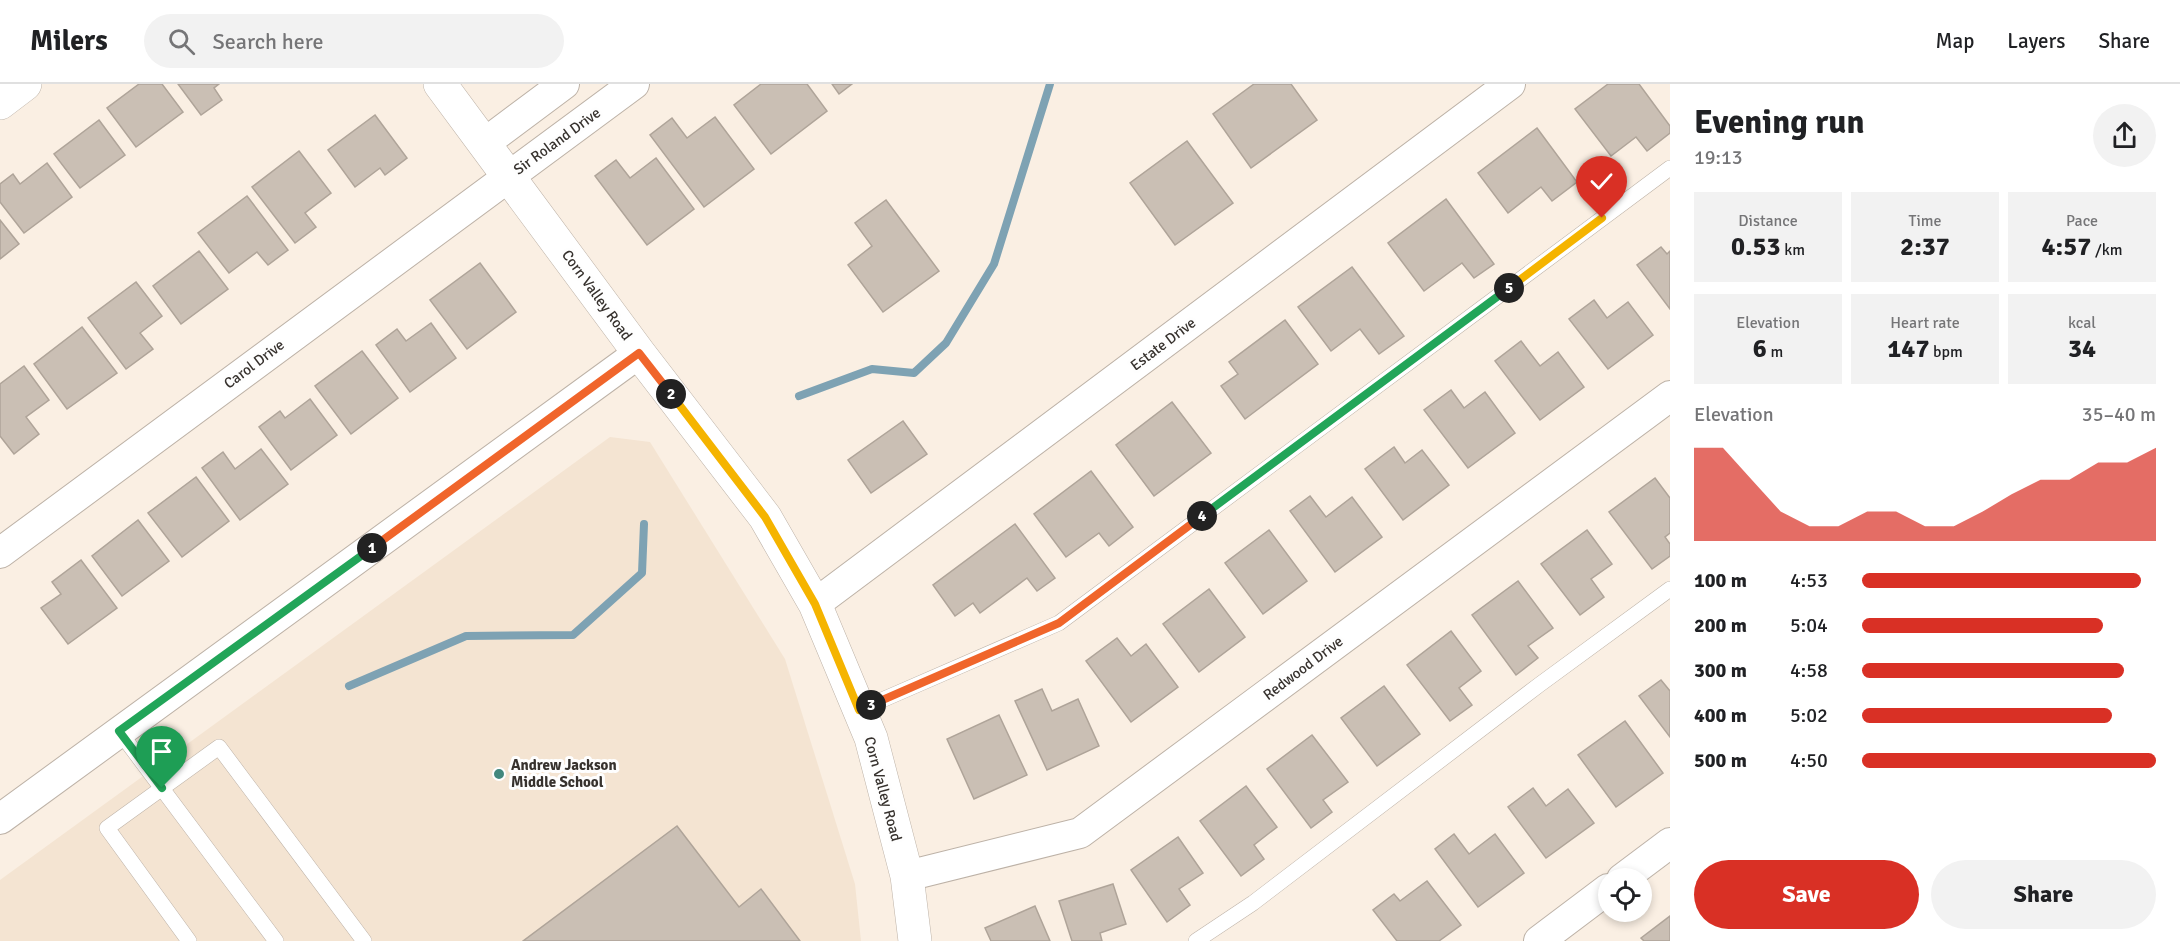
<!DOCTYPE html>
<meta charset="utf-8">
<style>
:root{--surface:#fff;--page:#f2f2f2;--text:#202124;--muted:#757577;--line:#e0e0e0;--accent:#d93025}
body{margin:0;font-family:Signika,sans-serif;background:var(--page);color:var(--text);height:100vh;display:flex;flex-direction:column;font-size:22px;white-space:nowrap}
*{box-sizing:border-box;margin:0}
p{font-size:20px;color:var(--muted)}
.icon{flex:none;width:33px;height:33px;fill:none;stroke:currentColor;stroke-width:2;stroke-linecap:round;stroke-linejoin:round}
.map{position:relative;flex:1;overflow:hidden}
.drawer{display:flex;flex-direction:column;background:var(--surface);width:510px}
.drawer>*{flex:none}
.fabs{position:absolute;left:1598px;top:784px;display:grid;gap:12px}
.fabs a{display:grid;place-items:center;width:54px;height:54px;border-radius:50%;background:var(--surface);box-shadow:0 3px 9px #0003;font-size:30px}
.pin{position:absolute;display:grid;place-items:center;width:51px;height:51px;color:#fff;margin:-62px -26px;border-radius:50% 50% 50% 0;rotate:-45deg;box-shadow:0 0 6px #0007}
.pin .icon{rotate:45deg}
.km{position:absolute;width:30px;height:30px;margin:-15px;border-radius:50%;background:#222;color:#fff;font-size:16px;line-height:30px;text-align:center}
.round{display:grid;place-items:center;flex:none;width:63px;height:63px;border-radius:32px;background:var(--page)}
.summary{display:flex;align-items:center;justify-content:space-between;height:102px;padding:0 24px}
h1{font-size:33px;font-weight:700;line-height:45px}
.figures{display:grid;grid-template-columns:repeat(3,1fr);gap:9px;height:102px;padding:6px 24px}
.figures div{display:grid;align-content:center;border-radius:0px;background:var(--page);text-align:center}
.figures b{font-size:26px;font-weight:700}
.figures small{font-size:16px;font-weight:400}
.figures p{font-size:16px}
.chart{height:168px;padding:12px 24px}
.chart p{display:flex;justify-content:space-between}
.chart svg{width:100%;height:108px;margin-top:6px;fill:var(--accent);opacity:.7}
.action{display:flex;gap:12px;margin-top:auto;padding:12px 24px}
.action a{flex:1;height:69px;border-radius:36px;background:var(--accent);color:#fff;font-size:24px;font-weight:700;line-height:69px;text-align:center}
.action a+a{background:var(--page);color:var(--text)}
ul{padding:0 24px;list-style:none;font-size:20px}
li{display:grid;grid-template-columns:96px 72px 1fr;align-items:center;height:45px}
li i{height:15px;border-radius:8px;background:var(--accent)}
header{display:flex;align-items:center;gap:36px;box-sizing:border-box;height:84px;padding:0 30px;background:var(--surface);border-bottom:2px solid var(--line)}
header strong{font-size:28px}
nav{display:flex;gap:33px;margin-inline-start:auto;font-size:21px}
.search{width:420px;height:54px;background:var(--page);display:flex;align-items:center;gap:15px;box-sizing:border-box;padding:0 21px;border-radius:33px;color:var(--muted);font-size:22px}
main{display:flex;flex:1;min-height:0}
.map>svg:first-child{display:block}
.education{fill:#f4e4d2}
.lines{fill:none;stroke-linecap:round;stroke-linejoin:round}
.stream{stroke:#7ea2b3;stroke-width:8}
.building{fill:#cabfb4;stroke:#afa499;stroke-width:1.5}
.service-casing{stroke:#bdb2a7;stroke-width:16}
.minor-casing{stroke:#bdb2a7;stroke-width:32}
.tertiary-casing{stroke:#bdb2a7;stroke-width:34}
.secondary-casing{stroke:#bdb2a7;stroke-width:34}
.service{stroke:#fff;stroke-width:15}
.minor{stroke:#fff;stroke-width:30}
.tertiary{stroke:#fff;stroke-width:33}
.secondary{stroke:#fff;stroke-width:33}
.split-1-casing{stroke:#fff;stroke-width:12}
.split-2-casing{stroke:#fff;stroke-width:12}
.split-3-casing{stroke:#fff;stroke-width:12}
.split-4-casing{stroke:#fff;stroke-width:12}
.split-5-casing{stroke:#fff;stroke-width:12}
.split-6-casing{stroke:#fff;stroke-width:12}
.split-1{stroke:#22a559;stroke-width:8}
.split-2{stroke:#f0652b;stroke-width:8}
.split-3{stroke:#f5b400;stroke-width:8}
.split-4{stroke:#f0652b;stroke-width:8}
.split-5{stroke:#22a559;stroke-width:8}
.split-6{stroke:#f5b400;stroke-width:8}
.poi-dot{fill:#42887e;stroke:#fefefe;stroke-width:2}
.labels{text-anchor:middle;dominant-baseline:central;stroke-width:6;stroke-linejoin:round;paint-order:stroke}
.street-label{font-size:15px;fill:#37322e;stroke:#fefefe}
.poi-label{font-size:15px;font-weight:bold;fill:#37322e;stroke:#fefefe;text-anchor:start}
</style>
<header>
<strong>Milers</strong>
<div class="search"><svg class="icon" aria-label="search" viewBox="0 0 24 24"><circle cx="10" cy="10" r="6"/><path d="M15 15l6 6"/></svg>Search here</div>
<nav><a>Map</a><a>Layers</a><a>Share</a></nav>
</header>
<main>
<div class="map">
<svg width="1670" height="857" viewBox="0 0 1670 857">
<rect width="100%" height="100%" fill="#faefe3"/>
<polygon class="education" points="610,353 650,358 785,575 855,800 861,857 0,857 0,796"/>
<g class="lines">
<g class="stream">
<polyline points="799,312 872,285 914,289 946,259 994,180 1050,0"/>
<polyline points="349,602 466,552 573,551 642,489 644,440"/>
</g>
</g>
<g class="building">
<polygon points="139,0 162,0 183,28 136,63 107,24"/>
<polygon points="178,0 219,0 214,4 222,16 201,31"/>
<polygon points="761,0 807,0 827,27 771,70 734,21"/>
<polygon points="832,0 852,0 839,10"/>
<polygon points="1254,0 1291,0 1317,36 1251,84 1213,30"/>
<polygon points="1608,0 1639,0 1670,42 1670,49 1647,67 1636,53 1611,72 1575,25"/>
<polygon points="375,31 407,74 385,91 380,84 355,103 328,66"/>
<polygon points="715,33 754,85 704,123 650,51 672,34 687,54"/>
<polygon points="99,36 125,71 80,104 54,70"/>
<polygon points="1537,44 1577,98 1552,117 1541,103 1508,129 1478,89"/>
<polygon points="1187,57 1233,119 1175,161 1130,99"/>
<polygon points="299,67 331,109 305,129 316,143 295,159 252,103"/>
<polygon points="656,74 694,125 647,161 595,92 616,76 630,94"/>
<polygon points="47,79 72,113 24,149 0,118 0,100 13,90 20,100"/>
<polygon points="247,112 288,166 268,181 257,168 229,189 198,149"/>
<polygon points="1446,115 1494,180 1474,194 1462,179 1424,207 1388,159"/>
<polygon points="886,116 939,187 883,228 848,181 872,162 855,139"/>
<polygon points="0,136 19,160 0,175"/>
<polygon points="1661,163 1667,170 1670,167 1670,225 1637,181"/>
<polygon points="199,167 228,205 181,240 153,202"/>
<polygon points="480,179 516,228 467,265 430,216"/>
<polygon points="1352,183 1404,252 1379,270 1360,245 1331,267 1298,223"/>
<polygon points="136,198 162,232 140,249 153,265 126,285 88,234"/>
<polygon points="1594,216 1607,234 1628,218 1653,251 1608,285 1569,235"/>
<polygon points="1285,236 1318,280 1245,335 1221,302 1238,290 1229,278"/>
<polygon points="431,239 456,274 410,308 376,261 397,245 406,257"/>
<polygon points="82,243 117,289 67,325 34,280"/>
<polygon points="1521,257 1540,282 1558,268 1584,303 1540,336 1495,277"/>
<polygon points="362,267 398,314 351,350 315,302"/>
<polygon points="24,282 49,316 26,333 39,350 14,370 0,352 0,300"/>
<polygon points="1451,306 1464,324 1485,308 1515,349 1468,384 1424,326"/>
<polygon points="310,315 337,351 291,386 259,343 280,327 285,334"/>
<polygon points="1172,318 1211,369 1154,412 1116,361"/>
<polygon points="903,337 927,370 871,409 848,376"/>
<polygon points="1394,363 1405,379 1422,366 1449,401 1403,436 1365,385"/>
<polygon points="261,365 288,400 240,436 202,384 223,368 235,385"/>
<polygon points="1091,387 1133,443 1109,462 1099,449 1066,473 1034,430"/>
<polygon points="196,393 229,437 182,473 148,429"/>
<polygon points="1655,394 1670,414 1670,449 1665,453 1670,460 1670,472 1652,485 1609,428"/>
<polygon points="1310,412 1326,433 1352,413 1382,453 1335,488 1290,427"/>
<polygon points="138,436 169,477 122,512 92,472"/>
<polygon points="1015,440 1055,494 1037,507 1027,494 980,529 973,519 955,532 933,501"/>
<polygon points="1269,446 1307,497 1263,530 1225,479"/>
<polygon points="1587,446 1612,480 1591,495 1604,513 1580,531 1541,480"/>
<polygon points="81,476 117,524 68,560 41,524 61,510 52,498"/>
<polygon points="1518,497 1553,544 1528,562 1538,574 1516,591 1472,531"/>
<polygon points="1209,505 1245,553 1199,588 1163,540"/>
<polygon points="1451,547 1481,587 1459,604 1472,621 1450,637 1407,581"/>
<polygon points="1117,554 1131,572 1146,560 1178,603 1131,638 1086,577"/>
<polygon points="1661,596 1670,607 1670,653 1639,612"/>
<polygon points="1384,602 1420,650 1377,682 1341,634"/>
<polygon points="1042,605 1052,627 1078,615 1099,662 1047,686 1015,617"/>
<polygon points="999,631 1027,691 974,715 947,655"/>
<polygon points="1625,637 1663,689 1616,723 1578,671"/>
<polygon points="1312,651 1348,698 1323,716 1332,728 1311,744 1267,685"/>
<polygon points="1246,702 1277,743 1254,761 1264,775 1241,792 1200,737"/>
<polygon points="1533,704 1546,722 1568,705 1594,739 1546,774 1508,723"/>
<polygon points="677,742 739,823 761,805 800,857 523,857"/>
<polygon points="1454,750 1469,770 1495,750 1524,789 1478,823 1435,765"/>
<polygon points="1178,753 1203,789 1179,805 1190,821 1167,838 1131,786"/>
<polygon points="1427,797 1461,841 1439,857 1397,857 1373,826 1394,810 1400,817"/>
<polygon points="1113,800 1126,840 1100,849 1102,857 1072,857 1059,817"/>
<polygon points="1035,822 1050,857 991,857 985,844"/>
<polygon points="1670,832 1670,857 1644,857 1641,854"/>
</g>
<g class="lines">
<defs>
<g id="service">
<polyline points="859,626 1059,539 1670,84"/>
<polyline points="119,647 276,857"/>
<polyline points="189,857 107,744 219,663 364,857"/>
<polyline points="1196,857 1253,819 1539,601 1670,505"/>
</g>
<g id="minor">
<polyline points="485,59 564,0"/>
<polyline points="0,469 634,0"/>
<polyline points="815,520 1510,0"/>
<polyline points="0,735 639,269"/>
<polyline points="907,792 1080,749 1670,312"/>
<polyline points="1622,795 1670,759"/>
<polyline points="1539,857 1608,805"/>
</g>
<polyline id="tertiary" points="0,19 25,0"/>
<polyline id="secondary" points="440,0 639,269 765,433 815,520 871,654 907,792 915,857"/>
</defs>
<use href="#service" class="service-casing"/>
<use href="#minor" class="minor-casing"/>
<use href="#tertiary" class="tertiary-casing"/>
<use href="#secondary" class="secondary-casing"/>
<use href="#service" class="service"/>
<use href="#minor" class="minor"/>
<use href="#tertiary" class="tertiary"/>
<use href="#secondary" class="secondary"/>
</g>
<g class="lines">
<defs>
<polyline id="split-1" points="162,704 119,647 372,464"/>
<polyline id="split-2" points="372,464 639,269 671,310"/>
<polyline id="split-3" points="671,310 765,433 815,520 859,626 871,621"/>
<polyline id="split-4" points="871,621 1059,539 1202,432"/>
<polyline id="split-5" points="1202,432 1509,204"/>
<polyline id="split-6" points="1509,204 1602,134"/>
</defs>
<use href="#split-1" class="split-1-casing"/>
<use href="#split-2" class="split-2-casing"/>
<use href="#split-3" class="split-3-casing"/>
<use href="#split-4" class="split-4-casing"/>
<use href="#split-5" class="split-5-casing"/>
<use href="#split-6" class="split-6-casing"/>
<use href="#split-1" class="split-1"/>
<use href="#split-2" class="split-2"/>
<use href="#split-3" class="split-3"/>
<use href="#split-4" class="split-4"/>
<use href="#split-5" class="split-5"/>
<use href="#split-6" class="split-6"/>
</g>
<circle class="poi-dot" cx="499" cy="690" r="6"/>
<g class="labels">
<g class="street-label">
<text transform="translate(557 57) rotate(-36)">Sir Roland Drive</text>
<text transform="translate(597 211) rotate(54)">Corn Valley Road</text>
<text transform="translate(1163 260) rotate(-37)">Estate Drive</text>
<text transform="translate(254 280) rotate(-37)">Carol Drive</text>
<text transform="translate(1303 584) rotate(-37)">Redwood Drive</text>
<text transform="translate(883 705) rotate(75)">Corn Valley Road</text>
</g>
<g class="poi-label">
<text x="511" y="681">Andrew Jackson<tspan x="511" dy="17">Middle School</tspan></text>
</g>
</g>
</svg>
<div class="fabs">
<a><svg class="icon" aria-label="locate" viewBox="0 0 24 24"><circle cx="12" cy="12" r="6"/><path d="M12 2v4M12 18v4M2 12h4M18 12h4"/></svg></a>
</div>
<div class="pin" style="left:162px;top:704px;background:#1e9e55"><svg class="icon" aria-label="arrive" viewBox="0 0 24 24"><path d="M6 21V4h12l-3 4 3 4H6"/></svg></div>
<div class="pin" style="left:1602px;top:134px;background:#d93025"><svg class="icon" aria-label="check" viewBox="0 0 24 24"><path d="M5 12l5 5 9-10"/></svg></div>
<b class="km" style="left:372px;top:464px">1</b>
<b class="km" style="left:671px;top:310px">2</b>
<b class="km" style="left:871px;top:621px">3</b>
<b class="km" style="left:1202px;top:432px">4</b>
<b class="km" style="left:1509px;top:204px">5</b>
</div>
<section class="drawer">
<div class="summary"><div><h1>Evening run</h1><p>19:13</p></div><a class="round"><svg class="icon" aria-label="share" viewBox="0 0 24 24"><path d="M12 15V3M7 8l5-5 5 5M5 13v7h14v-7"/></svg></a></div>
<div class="figures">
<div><p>Distance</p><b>0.53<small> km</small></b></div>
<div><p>Time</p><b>2:37</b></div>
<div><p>Pace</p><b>4:57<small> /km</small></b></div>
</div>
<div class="figures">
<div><p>Elevation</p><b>6<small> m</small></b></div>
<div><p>Heart rate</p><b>147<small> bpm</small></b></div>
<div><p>kcal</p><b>34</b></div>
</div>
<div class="chart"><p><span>Elevation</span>35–40 m</p>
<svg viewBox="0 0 160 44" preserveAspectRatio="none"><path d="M0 44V6L10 6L20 19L30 32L40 38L50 38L60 32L70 32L80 38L90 38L100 32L110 25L120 19L130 19L140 12L150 12L160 6V44z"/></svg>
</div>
<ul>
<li><b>100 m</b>4:53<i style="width:95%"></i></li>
<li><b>200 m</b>5:04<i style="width:82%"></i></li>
<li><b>300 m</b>4:58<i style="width:89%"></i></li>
<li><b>400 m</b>5:02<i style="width:85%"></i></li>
<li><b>500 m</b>4:50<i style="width:100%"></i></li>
</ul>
<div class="action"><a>Save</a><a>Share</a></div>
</section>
</main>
